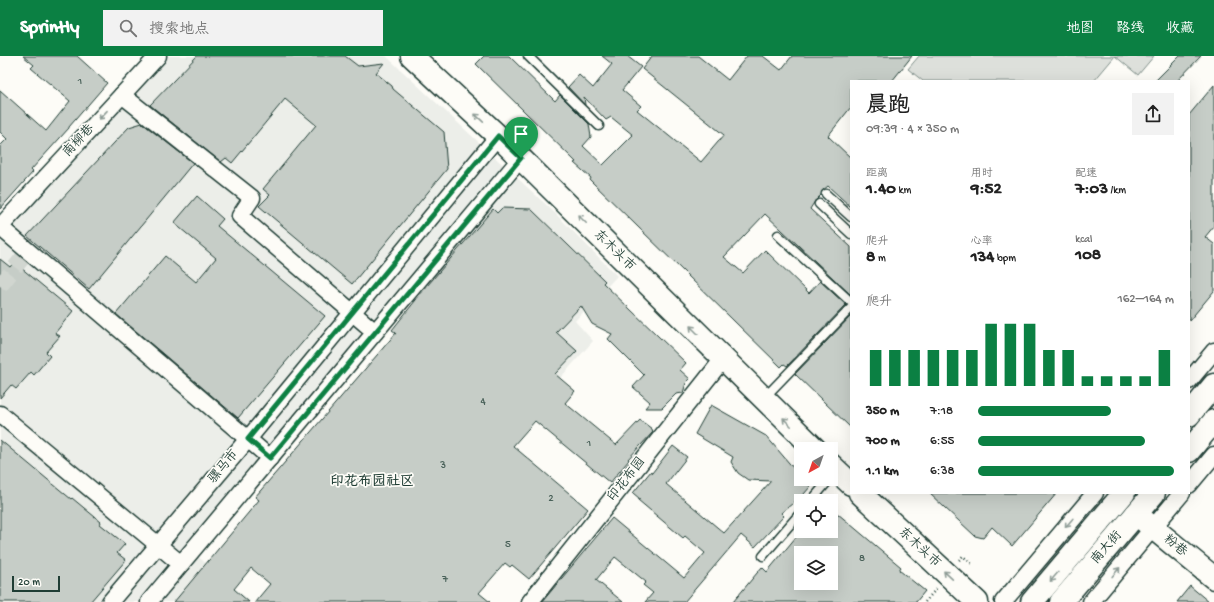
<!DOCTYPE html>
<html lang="zh">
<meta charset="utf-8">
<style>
:root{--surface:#fff;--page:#f2f2f2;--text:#222;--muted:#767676;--accent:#0b8043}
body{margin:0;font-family:"Gochi Hand","LXGW WenKai TC",sans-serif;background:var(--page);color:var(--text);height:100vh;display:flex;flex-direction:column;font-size:15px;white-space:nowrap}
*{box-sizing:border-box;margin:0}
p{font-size:13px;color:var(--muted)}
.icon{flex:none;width:22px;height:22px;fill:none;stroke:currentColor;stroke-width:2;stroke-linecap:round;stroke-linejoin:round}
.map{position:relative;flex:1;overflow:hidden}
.details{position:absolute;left:850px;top:24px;width:340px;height:414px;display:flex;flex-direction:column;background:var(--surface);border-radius:0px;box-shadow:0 4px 16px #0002}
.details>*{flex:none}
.needle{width:26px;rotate:220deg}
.controls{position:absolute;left:794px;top:386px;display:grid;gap:8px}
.controls a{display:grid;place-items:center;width:44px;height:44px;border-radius:0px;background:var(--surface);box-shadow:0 4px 16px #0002;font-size:20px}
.scale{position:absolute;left:12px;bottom:10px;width:48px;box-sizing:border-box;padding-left:4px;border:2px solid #1f3d34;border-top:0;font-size:11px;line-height:14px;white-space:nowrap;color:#1f3d34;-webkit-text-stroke:3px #fdfcf7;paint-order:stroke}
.pin{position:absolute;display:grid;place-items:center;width:34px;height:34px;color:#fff;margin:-41px -17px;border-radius:50% 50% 50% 0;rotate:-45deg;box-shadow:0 0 4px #0007}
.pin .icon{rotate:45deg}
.round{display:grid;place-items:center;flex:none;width:42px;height:42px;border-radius:0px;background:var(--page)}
.headline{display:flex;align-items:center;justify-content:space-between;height:68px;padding:0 16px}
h1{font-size:22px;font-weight:700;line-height:30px}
.stats{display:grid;grid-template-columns:repeat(3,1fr);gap:6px;height:68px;padding:4px 16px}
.stats div{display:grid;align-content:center}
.stats b{font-size:17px;font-weight:700}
.stats small{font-size:11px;font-weight:400}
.stats p{font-size:11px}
.chart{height:112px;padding:8px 16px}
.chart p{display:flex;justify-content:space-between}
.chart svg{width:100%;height:72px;margin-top:4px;stroke:var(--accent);stroke-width:6}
ul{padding:0 16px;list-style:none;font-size:13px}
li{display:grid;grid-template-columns:64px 48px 1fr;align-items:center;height:30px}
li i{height:10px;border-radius:5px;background:var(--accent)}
header{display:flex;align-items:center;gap:24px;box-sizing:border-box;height:56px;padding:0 20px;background:var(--accent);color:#fff}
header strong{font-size:19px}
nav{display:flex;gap:22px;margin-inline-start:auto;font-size:14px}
.search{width:280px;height:36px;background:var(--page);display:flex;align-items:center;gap:10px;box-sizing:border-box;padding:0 14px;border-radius:0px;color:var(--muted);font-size:15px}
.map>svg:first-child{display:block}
.built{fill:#eceee9}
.green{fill:#dde0db;stroke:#7e8e88}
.building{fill:#c6cdc7;stroke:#1f3d34;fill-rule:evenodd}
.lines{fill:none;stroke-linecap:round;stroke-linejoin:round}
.street-tunnel{stroke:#d1d6d0;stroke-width:16;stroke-dasharray:16 8;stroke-linecap:butt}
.lane-casing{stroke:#1f3d34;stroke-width:11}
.street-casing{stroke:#1f3d34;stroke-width:19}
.secondary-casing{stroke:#1f3d34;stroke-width:25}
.primary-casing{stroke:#1f3d34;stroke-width:25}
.path{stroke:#1f3d34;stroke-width:2.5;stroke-dasharray:1 3;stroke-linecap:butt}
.lane{stroke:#fdfcf7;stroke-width:8}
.street{stroke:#fdfcf7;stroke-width:16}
.secondary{stroke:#fdfcf7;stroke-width:22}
.primary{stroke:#fdfcf7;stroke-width:22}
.oneway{stroke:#8e9c96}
.route-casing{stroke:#fff;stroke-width:8}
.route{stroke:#0b8043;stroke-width:5}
.labels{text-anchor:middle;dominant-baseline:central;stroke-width:3.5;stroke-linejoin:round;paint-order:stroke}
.number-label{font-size:11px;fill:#496159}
.street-label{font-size:13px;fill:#1f3d34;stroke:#fdfcf7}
.neighbourhood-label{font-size:14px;font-weight:bold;fill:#1f3d34;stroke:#fdfcf7}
</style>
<header>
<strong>Sprintly</strong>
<div class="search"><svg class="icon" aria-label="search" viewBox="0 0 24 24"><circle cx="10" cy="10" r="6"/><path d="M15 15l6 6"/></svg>搜索地点</div>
<nav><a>地图</a><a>路线</a><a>收藏</a></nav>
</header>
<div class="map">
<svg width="1214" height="546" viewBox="0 0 1214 546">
<rect width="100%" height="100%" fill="#fdfcf7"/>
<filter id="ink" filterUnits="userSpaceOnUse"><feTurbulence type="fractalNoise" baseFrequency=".025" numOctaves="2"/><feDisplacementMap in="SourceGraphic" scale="8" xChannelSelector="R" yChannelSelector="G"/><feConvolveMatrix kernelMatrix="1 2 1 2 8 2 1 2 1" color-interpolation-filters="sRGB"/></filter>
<g filter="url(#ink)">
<polygon class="built" points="159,0 386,0 556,158 617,220 575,265 593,285 555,328 430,222 195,498 251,546 0,546 0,171"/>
<g class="green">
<polygon points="919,0 1115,0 1094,25 923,25 908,13"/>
<polygon points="1115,0 1154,0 1138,19"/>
</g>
<g class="building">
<polygon points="23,0 77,0 107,27 69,71 69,72 31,114 33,116 0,153 0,90 7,83 0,76 0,34 46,75 70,45 31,12 34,9"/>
<polygon points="197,0 345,0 358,10 384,7 376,17 392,30 393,33 444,76 447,113 352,228 259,150 270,139 263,133 316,69 285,43 232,107 226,102 221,106 150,49"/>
<polygon points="484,0 509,0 555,45 560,39 589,68 591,81 583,90 603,109 633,79 611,61 606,64 584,41 585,49 568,31 579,19 593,32 612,8 602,0 627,0 641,11 622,34 641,50 637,54 701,106 724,79 642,13 652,0 698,0 728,24 747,0 763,0 781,14 792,0 912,0 892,25 851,25 851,51 828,80 851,102 851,151 828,130 822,135 821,139 815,145 810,153 851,191 851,239 765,158 724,201 743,217 765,194 809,237 820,225 846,249 787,310 784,308 781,311 590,124 591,122 574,107 576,106 476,8"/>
<polygon points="1180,0 1201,0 1177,25 1155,25"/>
<polygon points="1214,29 1214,170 1205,181 1214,188 1214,235 1189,265 1189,59"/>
<polygon points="142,67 193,107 89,233 27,180 129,71"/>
<polygon points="197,140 223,163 217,170 325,260 238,362 116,258 165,200 196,226 216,202 174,167"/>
<polygon points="502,152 531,153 605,225 603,227 686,307 680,314 690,323 686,327 683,337 676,338 662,352 645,352 650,346 633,331 644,319 608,283 612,278 592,268 581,250 556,276 577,295 555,318 575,335 565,347 616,389 640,364 652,373 653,376 628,403 629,404 614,422 610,427 535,365 513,390 588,453 529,523 512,509 510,511 505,507 479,537 490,546 255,546 270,528 251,512 234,533 249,546 174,546 259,444 255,441 396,277 392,274 427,230 493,153 497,157"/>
<polygon points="0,203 10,211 14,206 73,255 55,277 60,280 46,296 50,300 34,319 31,316 16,333 11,329 0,342"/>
<polygon points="851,260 851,372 795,318"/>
<polygon points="711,349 766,380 801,421 801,423 803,423 810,431 804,438 781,457 784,460 755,491 741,479 684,546 645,546 653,537 643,529 646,526 615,501 596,524 623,546 542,546 612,462 684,522 705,497 685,480 683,482 638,444 640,443 633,437 651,415 652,417 673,390 687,401 666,428 724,477 771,425 748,424 738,417 731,406 733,401 695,378"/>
<polygon points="0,384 71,443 72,442 101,466 100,468 125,488 117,497 126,504 90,546 0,546"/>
<polygon points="929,437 1057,437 1012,490 992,471 983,482 975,480"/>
<path d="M831,452l70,59 -2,3 26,21 -9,11h-183l29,-35 5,5 34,-41h30zM801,497h30v30h-30z"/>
<polygon points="1190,530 1209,546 1177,546"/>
</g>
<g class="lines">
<polyline class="street-tunnel" points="0,230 28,195"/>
<defs>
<g id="lane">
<polyline points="528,0 599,70"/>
<polyline points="826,138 851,161"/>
<polyline points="819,148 851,178"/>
<polyline points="778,179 851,246"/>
<polyline points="764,342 851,252"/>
<polyline points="811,445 830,423"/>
<polyline points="763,500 801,456"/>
</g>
<g id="street">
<polyline points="122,39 252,142 240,160 375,276"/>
<polyline points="0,171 270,402"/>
<polyline points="0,171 158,0"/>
<polyline points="1189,325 1214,295"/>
<polyline points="0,358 181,508"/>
<polyline points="1189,429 1214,399"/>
<polyline points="110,546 248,383 498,80"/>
<polyline points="149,546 521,102"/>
<polyline points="530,546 723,303"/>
<polyline points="1003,546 1095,437"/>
<polyline points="1091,546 1182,437"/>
</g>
<g id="secondary">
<polyline points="412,0 498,80 815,393"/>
<polyline points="831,409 851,428"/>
<polyline points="860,437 977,546"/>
<polyline points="1136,458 1214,522"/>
</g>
<g id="primary">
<polyline points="1189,359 1214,329"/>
<polyline points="1189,395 1214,365"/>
<polyline points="1032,546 1124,437"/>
<polyline points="1061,546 1154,437"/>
</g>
</defs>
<use href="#lane" class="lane-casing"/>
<use href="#street" class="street-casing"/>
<use href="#secondary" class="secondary-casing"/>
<use href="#primary" class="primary-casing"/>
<g class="path">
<polyline points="959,504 963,500 972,508"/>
<polyline points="925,546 936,533"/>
</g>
<use href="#lane" class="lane"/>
<use href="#street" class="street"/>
<use href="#secondary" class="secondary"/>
<use href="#primary" class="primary"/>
</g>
<defs><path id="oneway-shaft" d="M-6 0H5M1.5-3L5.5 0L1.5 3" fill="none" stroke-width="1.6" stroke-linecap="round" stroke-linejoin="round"/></defs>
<g class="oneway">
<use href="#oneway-shaft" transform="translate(103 59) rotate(133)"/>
<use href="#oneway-shaft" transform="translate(479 62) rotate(-137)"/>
<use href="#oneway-shaft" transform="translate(582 163) rotate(-135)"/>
<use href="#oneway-shaft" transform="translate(694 274) rotate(-135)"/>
<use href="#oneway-shaft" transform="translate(787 366) rotate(-135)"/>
<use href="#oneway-shaft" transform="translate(1069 467) rotate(130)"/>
<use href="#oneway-shaft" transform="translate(1116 516) rotate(-50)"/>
<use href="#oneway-shaft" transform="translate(948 519) rotate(-137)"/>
<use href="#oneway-shaft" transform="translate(1054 521) rotate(130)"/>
</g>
</g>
<g class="lines" filter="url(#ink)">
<defs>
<polygon id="route" points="498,80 521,102 270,402 248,383"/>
</defs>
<use href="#route" class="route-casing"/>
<use href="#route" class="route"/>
</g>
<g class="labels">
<g class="number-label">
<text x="80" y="26">1</text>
<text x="483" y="346">4</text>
<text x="589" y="388">1</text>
<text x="443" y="410">3</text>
<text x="551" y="443">2</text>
<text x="508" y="489">5</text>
<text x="862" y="503">8</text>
<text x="445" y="524">7</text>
</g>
<g class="street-label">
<text transform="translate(79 85) rotate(-47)">南柳巷</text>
<text transform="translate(614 195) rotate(45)">东木头市</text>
<text transform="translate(224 411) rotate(-50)">骡马市</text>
<text transform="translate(627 424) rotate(-52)">印花布园</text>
<text transform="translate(1175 490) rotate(40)">粉巷</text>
<text transform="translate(919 492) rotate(43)">东木头市</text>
<text transform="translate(1107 492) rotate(-49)">南大街</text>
</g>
<g class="neighbourhood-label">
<text x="372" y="426">印花布园社区</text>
</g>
</g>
</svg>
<div class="controls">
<a><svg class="needle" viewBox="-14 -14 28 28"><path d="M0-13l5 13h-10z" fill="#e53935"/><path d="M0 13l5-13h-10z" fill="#767676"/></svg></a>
<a><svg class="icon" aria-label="locate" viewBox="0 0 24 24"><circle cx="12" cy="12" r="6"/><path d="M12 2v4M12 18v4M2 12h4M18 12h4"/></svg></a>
<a><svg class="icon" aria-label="layers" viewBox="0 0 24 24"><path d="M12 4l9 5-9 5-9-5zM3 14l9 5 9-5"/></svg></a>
</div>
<div class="scale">20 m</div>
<div class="pin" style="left:521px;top:102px;background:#1e9e55"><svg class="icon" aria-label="arrive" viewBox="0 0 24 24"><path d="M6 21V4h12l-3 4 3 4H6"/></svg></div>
<section class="details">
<div class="headline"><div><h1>晨跑</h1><p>09:39 · 4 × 350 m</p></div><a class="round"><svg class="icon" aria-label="share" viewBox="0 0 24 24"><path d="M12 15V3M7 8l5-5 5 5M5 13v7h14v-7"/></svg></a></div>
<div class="stats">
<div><p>距离</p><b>1.40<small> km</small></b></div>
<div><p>用时</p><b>9:52</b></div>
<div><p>配速</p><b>7:03<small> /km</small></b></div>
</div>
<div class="stats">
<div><p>爬升</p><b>8<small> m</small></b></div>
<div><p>心率</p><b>134<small> bpm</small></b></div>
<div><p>kcal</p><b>108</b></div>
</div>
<div class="chart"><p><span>爬升</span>162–164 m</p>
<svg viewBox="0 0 160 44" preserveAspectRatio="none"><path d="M5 44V22M15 44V22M25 44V22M35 44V22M45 44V22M55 44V22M65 44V6M75 44V6M85 44V6M95 44V22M105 44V22M115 44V38M125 44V38M135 44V38M145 44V38M155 44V22"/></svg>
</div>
<ul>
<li><b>350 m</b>7:18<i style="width:68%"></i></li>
<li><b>700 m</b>6:55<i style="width:85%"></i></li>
<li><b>1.1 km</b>6:38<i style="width:100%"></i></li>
</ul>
</section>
</div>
